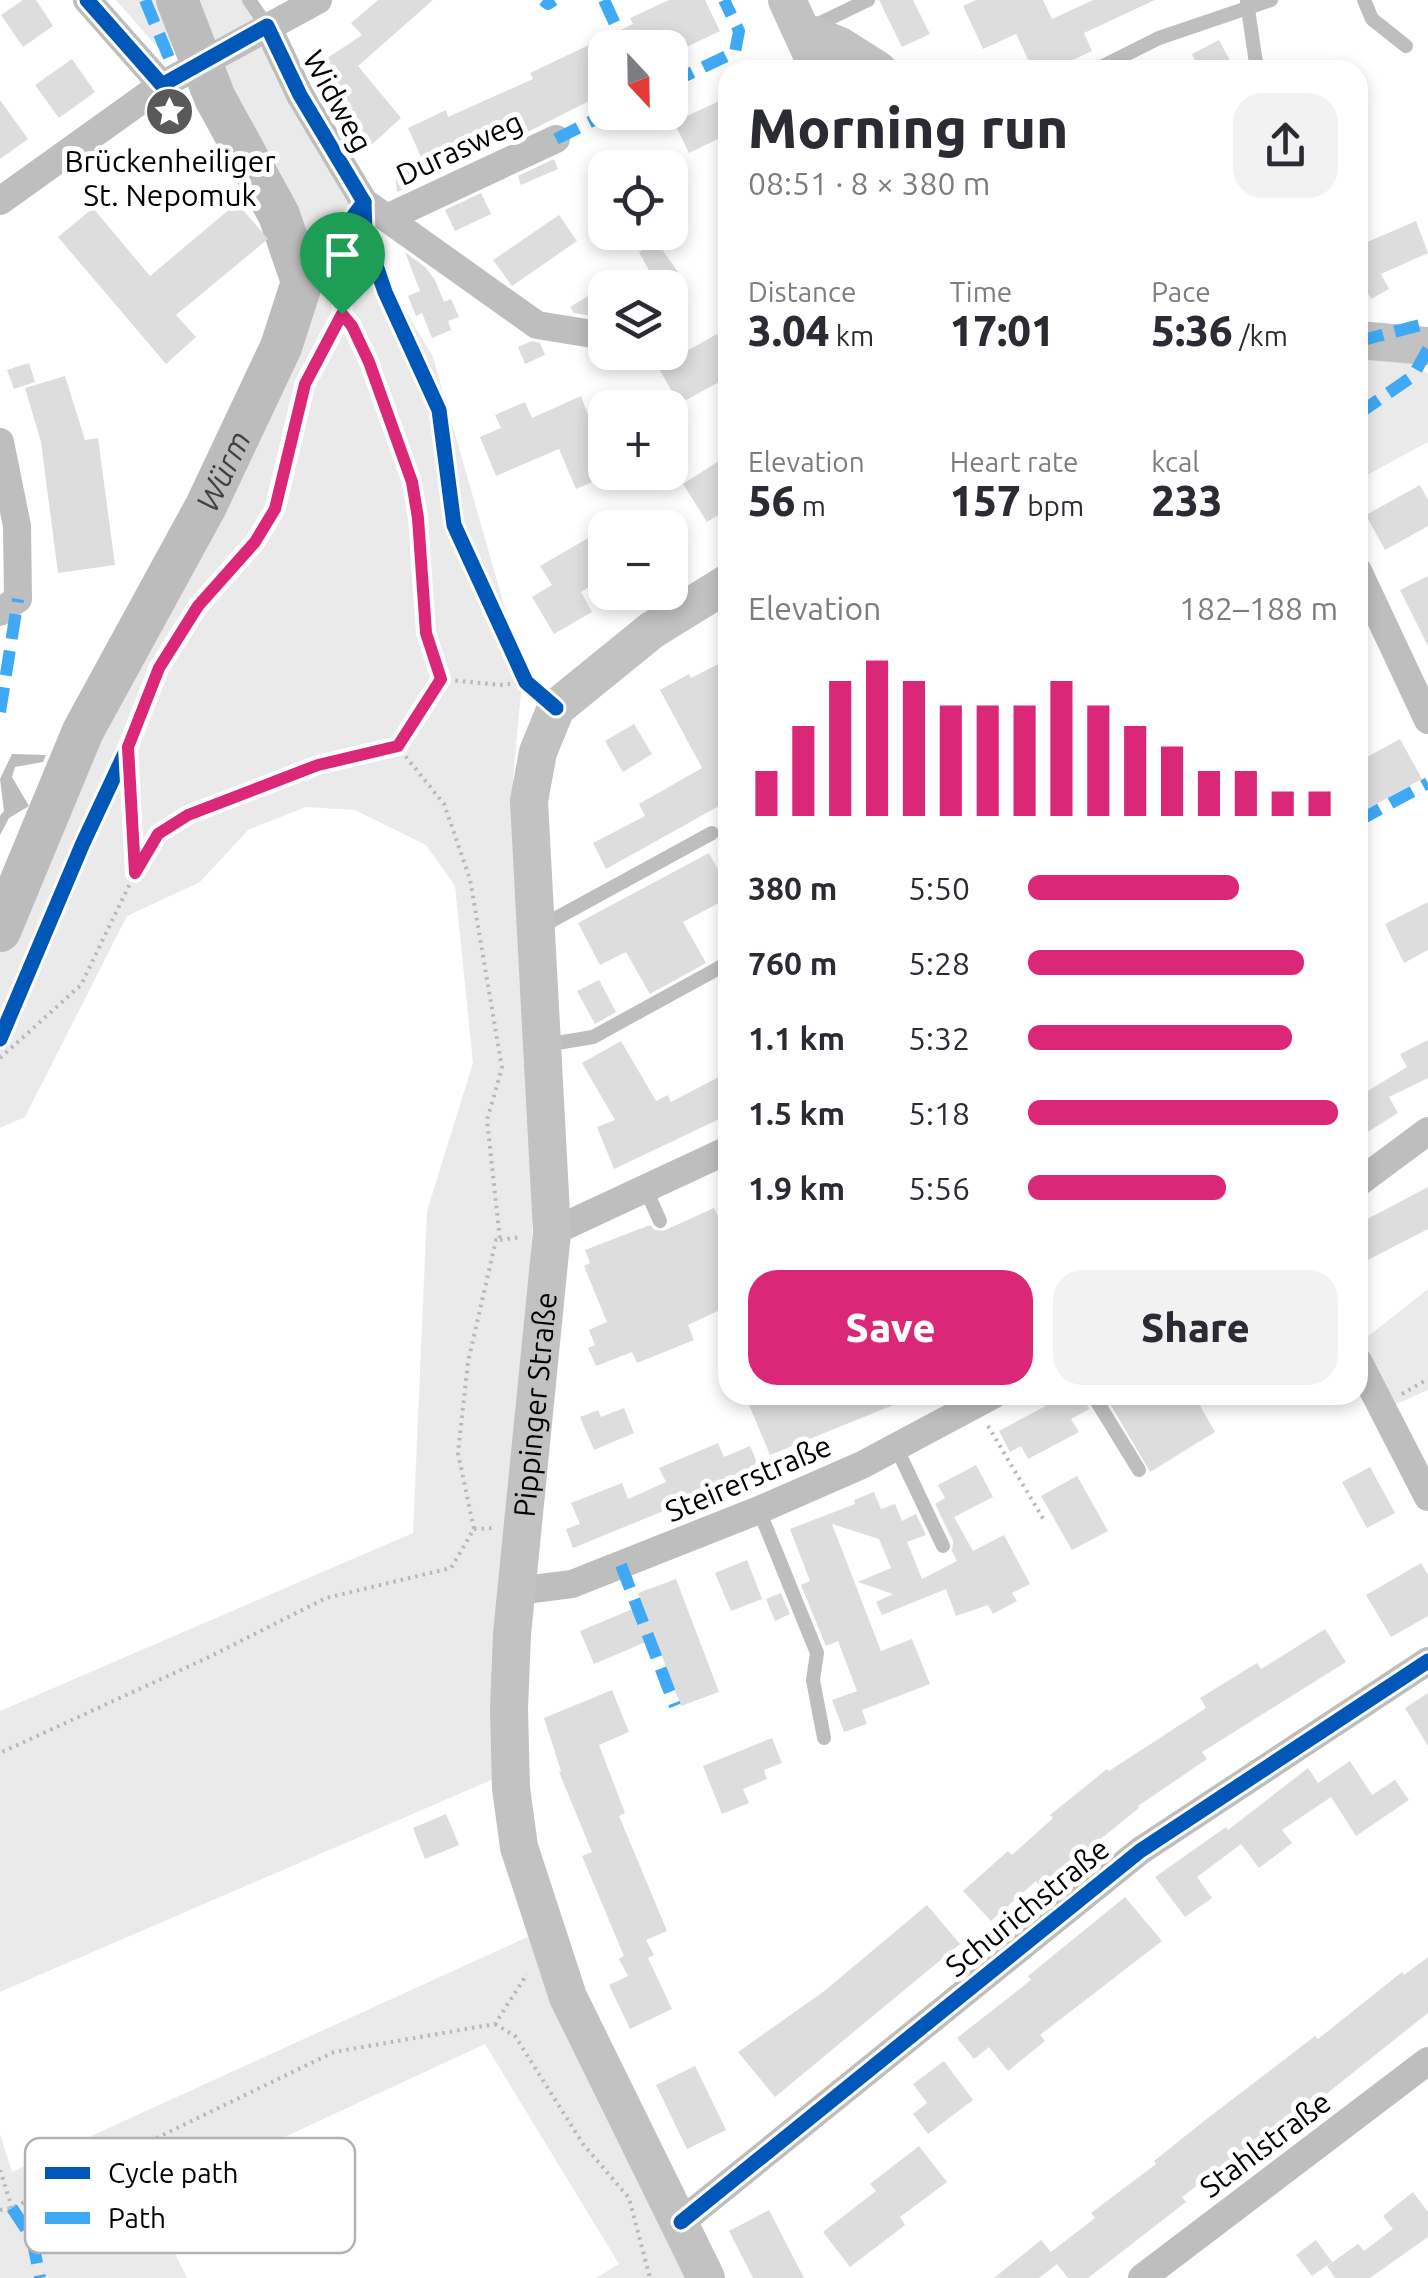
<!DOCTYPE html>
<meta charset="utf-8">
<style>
:root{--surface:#fff;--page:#f2f2f3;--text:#2b2b33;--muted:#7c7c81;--accent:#db2777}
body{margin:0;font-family:Ubuntu,sans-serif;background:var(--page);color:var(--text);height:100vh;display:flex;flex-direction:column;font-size:38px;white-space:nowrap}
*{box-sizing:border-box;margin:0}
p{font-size:32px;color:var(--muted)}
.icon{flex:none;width:55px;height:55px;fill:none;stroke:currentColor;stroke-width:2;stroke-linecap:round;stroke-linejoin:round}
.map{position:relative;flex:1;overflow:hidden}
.sheet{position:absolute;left:718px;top:60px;width:650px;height:1345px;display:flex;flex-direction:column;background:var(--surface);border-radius:30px;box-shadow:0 5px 15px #0003}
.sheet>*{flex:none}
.needle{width:65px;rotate:158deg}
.fabs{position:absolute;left:588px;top:30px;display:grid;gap:20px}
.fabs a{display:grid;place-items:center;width:100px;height:100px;border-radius:20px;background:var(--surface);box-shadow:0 5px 15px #0003;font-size:50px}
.pin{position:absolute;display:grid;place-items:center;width:85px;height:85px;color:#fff;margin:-102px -42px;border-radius:50% 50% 50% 0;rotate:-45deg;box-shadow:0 0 10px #0007}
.pin .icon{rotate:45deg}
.round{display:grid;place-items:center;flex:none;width:105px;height:105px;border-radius:30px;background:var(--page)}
.overview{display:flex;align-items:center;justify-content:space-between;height:170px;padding:0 30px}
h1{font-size:55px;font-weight:800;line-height:75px}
.stats{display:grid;grid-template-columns:repeat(3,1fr);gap:15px;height:170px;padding:10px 30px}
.stats div{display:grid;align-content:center}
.stats b{font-size:42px;font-weight:800}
.stats small{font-size:28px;font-weight:400}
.stats p{font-size:28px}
.chart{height:280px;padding:20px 30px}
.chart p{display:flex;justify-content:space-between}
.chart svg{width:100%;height:180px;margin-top:10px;stroke:var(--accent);stroke-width:6}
.action{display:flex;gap:20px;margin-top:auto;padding:20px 30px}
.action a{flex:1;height:115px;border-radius:30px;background:var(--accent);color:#fff;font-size:40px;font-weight:800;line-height:115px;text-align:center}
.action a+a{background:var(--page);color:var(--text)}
ul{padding:0 30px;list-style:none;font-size:32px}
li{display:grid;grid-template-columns:160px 120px 1fr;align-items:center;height:75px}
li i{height:25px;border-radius:12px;background:var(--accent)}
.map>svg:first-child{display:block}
.green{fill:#eaeaea}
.water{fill:#bcbcbc}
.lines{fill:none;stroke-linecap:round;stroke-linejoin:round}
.river{stroke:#bcbcbc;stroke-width:42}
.building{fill:#ddd}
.path{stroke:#b8b8b8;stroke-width:4;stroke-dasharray:2.5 5;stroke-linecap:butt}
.lane{stroke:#bebebe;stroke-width:14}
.street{stroke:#bebebe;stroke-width:28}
.secondary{stroke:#c2c2c2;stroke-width:38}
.quiet{stroke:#3fa9f5;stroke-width:12;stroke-dasharray:25 12;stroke-linecap:butt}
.cycleway-casing{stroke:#fff;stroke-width:21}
.cycleway{stroke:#0057b8;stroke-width:15}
.route-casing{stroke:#fff;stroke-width:20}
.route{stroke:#db2777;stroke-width:12}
.labels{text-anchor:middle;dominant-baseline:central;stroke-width:10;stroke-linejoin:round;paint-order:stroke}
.street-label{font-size:30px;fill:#000;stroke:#fff}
.poi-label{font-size:30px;fill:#000;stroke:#fff}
.water-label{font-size:32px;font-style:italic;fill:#414141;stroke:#fff}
.key{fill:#fff;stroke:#b2b2b2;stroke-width:2.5}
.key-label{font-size:28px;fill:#000}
</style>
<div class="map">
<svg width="1428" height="2278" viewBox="0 0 1428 2278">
<rect width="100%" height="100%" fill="#fff"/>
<g class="green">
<polygon points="116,0 249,0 354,167 386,278 433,357 523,671 513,779 533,1213 524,1399 496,1778 0,1992 0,1711 413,1533 427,1211 473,1063 455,886 426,845 355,810 306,807 248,830 200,882 127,916 25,1117 0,1128 0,930 58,782 186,514 278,350 283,216 177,47 156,46"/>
<polygon points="1358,358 1409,359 1428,374 1428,442 1358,480"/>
<polygon points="1428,1289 1428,1390 1392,1406 1381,1405 1361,1342"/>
<polygon points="532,1935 693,2278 596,2278 619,2264 485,2044 149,2200 187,2278 0,2278 0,2134 12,2172"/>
</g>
<polygon class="water" points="12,754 46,755 43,762 15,767 12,777 29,806 9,818 0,835 0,816 4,811 0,779"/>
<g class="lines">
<path class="river" id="s1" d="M0,931l83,-200 123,-225 75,-159 21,-65 -23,-67 -64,-117 -38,-98"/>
</g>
<g class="building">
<polygon points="23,0 36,0 53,26 23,47 1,15"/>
<polygon points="378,0 433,0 358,66 401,118 369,147 334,108 331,109 308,71 362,35 351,23"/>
<polygon points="669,0 705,0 720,31 670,55 670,48 605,48 605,93 504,144 503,139 460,158 458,154 426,168 408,128 446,110 448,117 533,79 530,73 633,24 630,18"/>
<polygon points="879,0 913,0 930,34 902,47"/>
<polygon points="976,0 1043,0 1052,19 1093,0 1155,0 1084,33 1092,51 1051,70 1033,70 1016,34 983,49 963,6"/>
<polygon points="1219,40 1235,70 1200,70 1192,54"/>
<polygon points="72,59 95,92 59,118 35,85"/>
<polygon points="728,97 728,134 689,153 674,122"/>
<polygon points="0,100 28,139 0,159"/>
<polygon points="554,159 558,169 521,185 518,176"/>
<polygon points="416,169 417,184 397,192 395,171"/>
<polygon points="481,193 491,214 455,231 445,210"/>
<polygon points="237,203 268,239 176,315 196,337 166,364 58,237 93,208 150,276"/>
<polygon points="559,215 577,241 512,286 493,260"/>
<polygon points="1416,221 1428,253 1381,274 1389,289 1371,299 1358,274 1358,246"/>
<polygon points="657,242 678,272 656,283 639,252"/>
<polygon points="405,252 425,267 435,280 444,302 451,299 459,317 448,321 451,330 432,338 422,313 416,316 408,296 420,291"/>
<polygon points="605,286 605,314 599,317 574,313 570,307"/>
<polygon points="717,334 728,353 728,377 679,404 658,367"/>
<polygon points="532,341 540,343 545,355 525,364 518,347"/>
<polygon points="29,363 35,382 14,389 7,370"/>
<polygon points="65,376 85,440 98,438 115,565 58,573 41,442 25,388"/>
<polygon points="581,396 605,461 605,472 611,474 576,489 559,449 496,476 480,437 501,428 495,415 525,402 532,418"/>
<polygon points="728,455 728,509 707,522 683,484"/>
<polygon points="1420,485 1428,500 1428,526 1385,550 1366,515"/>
<polygon points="595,534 605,552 605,577 581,592 592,612 554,634 532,597 552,585 540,566"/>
<polygon points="1428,576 1428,646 1400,590"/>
<polygon points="728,659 728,801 606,869 593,843 645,816 639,804 702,768 660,690 689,674 691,678"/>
<polygon points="634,724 652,754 623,772 605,741"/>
<polygon points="1400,739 1422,779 1367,809 1358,792 1358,762"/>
<polygon points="709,853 728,888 728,898 683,922 706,963 650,994 626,952 600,965 578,923"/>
<polygon points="1428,902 1428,950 1404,963 1385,924"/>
<polygon points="599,980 616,1012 595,1024 577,991"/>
<polygon points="1428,1040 1428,1078 1389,1097 1398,1113 1358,1138 1358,1097 1407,1067 1400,1054"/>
<polygon points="621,1041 656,1101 668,1095 671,1102 728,1072 728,1115 614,1169 597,1127 615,1120 582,1063"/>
<polygon points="1428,1187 1428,1229 1358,1265 1358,1224"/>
<polygon points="714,1208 728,1237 728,1306 688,1325 694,1340 637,1363 632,1352 596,1366 588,1348 595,1345 589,1330 607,1322 584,1266 590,1263 585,1250 650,1225 655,1230 663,1231"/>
<polygon points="760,1395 918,1395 770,1455 747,1400"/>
<polygon points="1066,1395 1082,1395 1089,1409 1071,1419 1079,1432 1028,1459 1021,1446 1010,1452 999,1431"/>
<polygon points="1105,1395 1194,1395 1215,1432 1150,1472"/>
<polygon points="624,1408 634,1433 594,1450 580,1417 598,1410 601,1417"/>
<polygon points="718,1443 724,1457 750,1446 761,1471 573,1548 566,1529 580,1524 571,1503 622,1483 628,1499 666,1482 659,1468"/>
<polygon points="976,1465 993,1497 954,1517 973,1551 1004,1535 1030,1584 1012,1593 1017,1601 993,1614 988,1605 956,1616 946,1589 882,1615 876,1602 893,1594 858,1582 891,1568 879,1539 832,1524 881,1651 912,1639 930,1684 862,1710 867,1724 844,1732 832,1700 857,1691 838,1641 826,1646 801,1585 810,1581 790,1529 855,1504 854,1500 874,1492 881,1509 895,1504 902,1521 916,1514 926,1535 907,1542 922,1579 957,1561 952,1551 953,1541 935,1504 945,1498 938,1485"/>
<polygon points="1370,1467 1395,1513 1367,1528 1342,1482"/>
<polygon points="1077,1476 1108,1531 1072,1550 1041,1496"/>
<polygon points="747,1560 762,1599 731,1611 715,1573"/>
<polygon points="1421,1563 1428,1575 1428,1616 1391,1637 1366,1595"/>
<polygon points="676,1579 719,1692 681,1706 655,1638 594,1664 580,1631 642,1605 638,1593"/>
<polygon points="781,1593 790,1614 775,1621 766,1599"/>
<polygon points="1325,1629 1346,1662 1202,1752 1207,1759 1138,1806 1139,1808 1082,1854 1080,1852 1041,1887 1036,1881 991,1921 963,1891 1008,1851 1012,1855 1053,1818 1050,1815 1107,1769 1109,1771 1206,1708 1200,1698 1257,1663 1261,1669"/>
<polygon points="612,1690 629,1732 599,1745 625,1813 619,1816 667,1931 646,1940 654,1955 648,1958 672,2009 630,2029 609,1985 628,1976 619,1959 624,1956 582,1856 592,1852 559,1772 561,1771 544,1718"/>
<polygon points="1428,1693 1428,1746 1405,1708"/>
<polygon points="772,1738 782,1763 764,1770 767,1779 743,1789 749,1803 722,1814 703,1766"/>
<polygon points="1350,1761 1372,1795 1395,1780 1409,1800 1356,1836 1331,1797 1282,1830 1292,1843 1259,1868 1241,1844 1197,1877 1212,1898 1185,1917 1155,1877 1226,1827 1228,1830 1308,1768 1318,1783"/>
<polygon points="446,1814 459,1845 425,1859 413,1828"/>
<polygon points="1125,1897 1162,1941 1040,2035 1045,2041 1008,2071 989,2047 974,2059 957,2038 1031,1980 1028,1976"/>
<polygon points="927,1905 960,1944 775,2097 738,2052 823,1992"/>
<polygon points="1428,1957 1428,2013 1296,2118 1293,2114 1182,2197 1186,2202 1088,2278 1068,2278 1057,2264 1039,2278 994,2278 1041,2240 1051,2252 1095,2218 1091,2213 1156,2164 1154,2161 1204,2121 1315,2036 1318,2039 1402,1972 1404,1975"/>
<polygon points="944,2061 973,2100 928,2134 913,2114 927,2103 913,2084"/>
<polygon points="695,2066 726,2130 687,2149 656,2085"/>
<polygon points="919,2146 947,2182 900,2217 905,2225 850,2267 823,2232 876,2191 870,2184"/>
<polygon points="1413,2192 1428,2212 1428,2237 1370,2278 1335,2278 1327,2266 1358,2244 1364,2251 1393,2229 1383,2216"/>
<polygon points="769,2210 804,2278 753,2278 729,2231"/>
<polygon points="1316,2240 1332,2262 1312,2276 1296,2255"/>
</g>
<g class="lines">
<g class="path">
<polyline points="342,314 352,326 369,362 412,482 418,518 426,633 441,679 500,685 526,682"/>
<polyline points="398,747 441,679"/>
<polyline points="128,752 135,872"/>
<polyline points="0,1039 83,843 128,747 159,668 198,606 255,542 275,509 305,384 342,314 345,228 348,224"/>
<polyline points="0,1058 81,985 135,873 158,834 189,815 318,765 398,747 444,804 470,879 502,1068 487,1120 500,1240 496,1240 468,1362 458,1453 474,1529 451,1568 326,1598 207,1658 0,1753"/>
<polyline points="500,1240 520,1237"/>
<polyline points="1402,1394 1428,1379"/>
<polyline points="988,1426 1044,1520"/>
<polyline points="474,1529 494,1528"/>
<polyline points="495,2024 515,2036 583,2144 629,2198 650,2278"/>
<polyline points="0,2170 12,2208"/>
<polyline points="0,2210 12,2208 334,2052 495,2024 527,1974"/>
</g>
<g class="lane">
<polyline points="249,0 267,26"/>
<polyline points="1364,0 1372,19 1406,46"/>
<polyline points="1247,2 1257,70"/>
<polyline points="812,27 868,0"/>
<polyline points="1095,70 1159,38 1271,0"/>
<polyline points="542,926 712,833"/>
<polyline points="545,1045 593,1037 728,963"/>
<polyline points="646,1190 660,1221"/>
<polyline points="1093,1395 1139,1470"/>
<polyline points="896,1447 943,1546"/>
<polyline points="759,1510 817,1653 813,1680 824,1738"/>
</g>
<g class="street">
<polyline points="87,0 162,85"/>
<polyline points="267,26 300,95 364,202 537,325 605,336"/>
<polyline points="0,201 162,85 318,0"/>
<polyline points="389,217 556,139"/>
<polyline points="0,442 17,526 18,599 0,612"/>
<polyline points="1358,571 1428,720"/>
<polyline points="1358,1183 1428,1131"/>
<polyline points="552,1232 728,1150"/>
<polyline points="1358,1361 1428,1497"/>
<polyline points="517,1591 572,1584 759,1510 862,1465 993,1395"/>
<polyline points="681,2222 1140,1851 1428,1661"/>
<polyline points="1142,2278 1428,2061"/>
</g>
<g class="secondary">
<polyline points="787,0 819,70"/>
<polyline points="802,31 840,46 878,70"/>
<polyline points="1358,340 1428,346"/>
<path id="s2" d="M706,2278l-138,-281 -49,-150 -8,-59 -2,-79 3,-75 40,-402 -23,-431 9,-49 18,-44 96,-78 76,-47"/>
</g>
<g class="quiet">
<polyline points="145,0 177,77"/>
<polyline points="543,0 548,4 554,0"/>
<polyline points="604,0 626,48"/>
<polyline points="670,83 735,52 739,31 724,0"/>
<polyline points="556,139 610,112"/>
<polyline points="1359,341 1428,323"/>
<polyline points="1358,414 1413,376 1428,349"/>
<polyline points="0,712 18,599"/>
<polyline points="1358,821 1428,783"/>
<polyline points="621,1565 675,1706"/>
<polyline points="12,2208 32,2238 40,2278"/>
</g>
<defs>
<g id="cycleway">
<polyline points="87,0 162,85 267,26 300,95 364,202 365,233 385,292 439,410 454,525 526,682 556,708"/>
<polyline points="0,1039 83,843 128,747 159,668 198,606 255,542 275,509 305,384 342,314 345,228 364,202"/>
<polyline points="681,2222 1140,1851 1428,1661"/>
</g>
</defs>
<use href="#cycleway" class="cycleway-casing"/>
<use href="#cycleway" class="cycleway"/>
</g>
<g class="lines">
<defs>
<polygon id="route" points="342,314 352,326 369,362 412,482 418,518 426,633 441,679 398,746 318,765 188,815 158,834 135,873 128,747 159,668 198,606 255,542 275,509 305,384"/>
</defs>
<use href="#route" class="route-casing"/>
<use href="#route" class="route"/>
</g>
<defs>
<symbol id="sight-disc" viewBox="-11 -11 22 22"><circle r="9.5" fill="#595959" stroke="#fff"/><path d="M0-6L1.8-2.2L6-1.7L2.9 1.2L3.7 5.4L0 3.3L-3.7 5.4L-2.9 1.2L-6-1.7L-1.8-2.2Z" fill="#fff"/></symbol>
</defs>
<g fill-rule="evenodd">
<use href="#sight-disc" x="142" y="84" width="55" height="55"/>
</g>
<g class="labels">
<g class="street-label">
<text transform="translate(338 101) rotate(61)">Widweg</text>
<text transform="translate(459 148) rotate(-25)">Durasweg</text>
<text stroke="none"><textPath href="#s2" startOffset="915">Pippinger Straße</textPath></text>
<text transform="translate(748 1478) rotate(-23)">Steirerstraße</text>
<text transform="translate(1027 1907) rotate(-39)">Schurichstraße</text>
<text transform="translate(1265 2144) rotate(-37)">Stahlstraße</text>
</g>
<g class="poi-label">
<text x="170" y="161">Brückenheiliger<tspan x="170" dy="34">St. Nepomuk</tspan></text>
</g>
<g class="water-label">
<text stroke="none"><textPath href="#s1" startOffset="512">Würm</textPath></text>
</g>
</g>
<rect x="25" y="2138" width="330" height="115" rx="15" class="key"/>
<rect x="45" y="2167" width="45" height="12" fill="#0057b8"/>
<rect x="45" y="2212" width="45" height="12" fill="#3fa9f5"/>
<g class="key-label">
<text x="108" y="2183">Cycle path</text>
<text x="108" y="2228">Path</text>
</g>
</svg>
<div class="fabs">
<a><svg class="needle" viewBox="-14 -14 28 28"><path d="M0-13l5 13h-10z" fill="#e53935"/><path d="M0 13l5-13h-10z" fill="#7c7c81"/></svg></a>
<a><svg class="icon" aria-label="locate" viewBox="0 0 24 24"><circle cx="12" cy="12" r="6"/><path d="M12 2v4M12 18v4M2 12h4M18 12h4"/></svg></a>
<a><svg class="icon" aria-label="layers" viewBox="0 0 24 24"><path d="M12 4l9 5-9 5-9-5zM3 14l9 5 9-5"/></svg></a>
<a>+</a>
<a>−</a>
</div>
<div class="pin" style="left:342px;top:314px;background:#1e9e55"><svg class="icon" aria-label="arrive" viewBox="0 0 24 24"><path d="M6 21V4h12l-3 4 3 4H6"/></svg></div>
<section class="sheet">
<div class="overview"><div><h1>Morning run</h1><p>08:51 · 8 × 380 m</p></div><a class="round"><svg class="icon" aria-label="share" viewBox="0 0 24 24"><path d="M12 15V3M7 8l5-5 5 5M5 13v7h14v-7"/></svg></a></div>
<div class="stats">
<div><p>Distance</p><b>3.04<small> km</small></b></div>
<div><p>Time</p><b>17:01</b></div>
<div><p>Pace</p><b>5:36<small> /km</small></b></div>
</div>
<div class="stats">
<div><p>Elevation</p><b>56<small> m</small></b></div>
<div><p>Heart rate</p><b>157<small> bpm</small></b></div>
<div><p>kcal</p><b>233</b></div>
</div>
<div class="chart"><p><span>Elevation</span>182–188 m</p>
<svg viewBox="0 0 160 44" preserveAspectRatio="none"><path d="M5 44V33M15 44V22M25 44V11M35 44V6M45 44V11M55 44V17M65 44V17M75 44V17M85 44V11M95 44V17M105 44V22M115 44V27M125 44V33M135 44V33M145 44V38M155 44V38"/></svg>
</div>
<ul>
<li><b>380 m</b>5:50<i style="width:68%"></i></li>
<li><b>760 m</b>5:28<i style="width:89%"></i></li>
<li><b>1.1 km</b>5:32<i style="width:85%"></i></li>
<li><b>1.5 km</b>5:18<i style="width:100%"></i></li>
<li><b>1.9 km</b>5:56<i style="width:64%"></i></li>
</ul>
<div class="action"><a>Save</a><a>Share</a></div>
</section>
</div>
